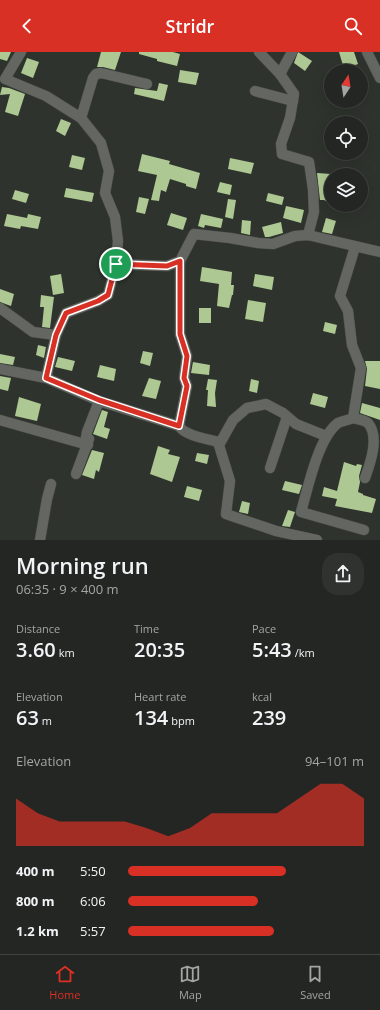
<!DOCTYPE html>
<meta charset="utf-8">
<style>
:root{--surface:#232622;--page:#2f322f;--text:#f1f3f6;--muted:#a3a5a5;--line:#404340;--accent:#d93025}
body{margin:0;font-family:"Open Sans",sans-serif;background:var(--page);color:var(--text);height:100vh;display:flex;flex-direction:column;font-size:15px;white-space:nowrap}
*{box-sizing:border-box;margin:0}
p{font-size:13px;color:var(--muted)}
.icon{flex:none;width:22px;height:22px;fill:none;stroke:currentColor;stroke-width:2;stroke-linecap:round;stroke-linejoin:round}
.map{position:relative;height:488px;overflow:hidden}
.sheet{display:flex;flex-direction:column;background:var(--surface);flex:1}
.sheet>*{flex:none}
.needle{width:26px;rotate:12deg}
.tools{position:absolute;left:324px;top:12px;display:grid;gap:8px}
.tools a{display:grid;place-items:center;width:44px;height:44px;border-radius:50%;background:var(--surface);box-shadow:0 4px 16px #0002,0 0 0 1px var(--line);font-size:20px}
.pin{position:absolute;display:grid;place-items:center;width:34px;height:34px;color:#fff;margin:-17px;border:2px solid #fff;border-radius:50%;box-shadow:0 1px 4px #0007}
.round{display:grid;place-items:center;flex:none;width:42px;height:42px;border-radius:16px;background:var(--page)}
.headline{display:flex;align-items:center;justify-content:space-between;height:68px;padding:0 16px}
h1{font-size:22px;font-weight:600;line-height:30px}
.figures{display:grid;grid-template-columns:repeat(3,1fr);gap:6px;height:68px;padding:4px 16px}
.figures div{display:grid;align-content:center}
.figures b{font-size:20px;font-weight:600}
.figures small{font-size:11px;font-weight:400}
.figures p{font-size:11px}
.chart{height:112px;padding:8px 16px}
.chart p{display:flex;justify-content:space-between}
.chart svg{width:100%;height:72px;margin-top:4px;fill:var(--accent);opacity:.7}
ul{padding:0 16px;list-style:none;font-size:13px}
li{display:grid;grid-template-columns:64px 48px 1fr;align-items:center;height:30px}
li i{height:10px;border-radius:5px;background:var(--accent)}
header{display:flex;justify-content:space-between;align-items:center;height:52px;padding:0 16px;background:var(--accent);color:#fff;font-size:18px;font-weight:600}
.tab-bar{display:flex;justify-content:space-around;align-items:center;height:56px;border-top:1px solid var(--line);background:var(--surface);font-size:11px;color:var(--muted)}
.tab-bar a{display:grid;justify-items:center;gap:2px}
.tab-bar .active{color:var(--accent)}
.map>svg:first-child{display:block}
.building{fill:#adc892}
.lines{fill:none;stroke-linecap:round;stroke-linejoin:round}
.minor-casing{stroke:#4e504b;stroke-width:11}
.minor{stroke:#646761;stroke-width:10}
.route-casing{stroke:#fff;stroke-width:8}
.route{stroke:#d93025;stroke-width:5}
</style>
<header><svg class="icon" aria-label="back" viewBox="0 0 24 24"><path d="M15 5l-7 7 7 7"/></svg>Stridr<svg class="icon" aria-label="search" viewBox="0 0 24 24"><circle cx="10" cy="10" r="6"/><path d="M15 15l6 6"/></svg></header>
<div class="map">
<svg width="380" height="488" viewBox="0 0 380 488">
<rect width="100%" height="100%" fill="#2f332d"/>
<g class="building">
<polygon points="0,0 11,0 7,9 0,7"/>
<polygon points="101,0 121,0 115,18 103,15 97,15"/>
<polygon points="139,0 173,0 180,2 177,14 157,9 157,7 139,2"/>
<polygon points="298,0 312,9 305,19 294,11"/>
<polygon points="339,0 354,0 358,12 344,17"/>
<polygon points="27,6 39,10 33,26 21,21"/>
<polygon points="180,18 199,21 196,33 178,30"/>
<polygon points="159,31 168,33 164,49 134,42 135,36 157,39"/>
<polygon points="2,35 9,36 25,42 18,64 5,60 10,42 0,43"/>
<polygon points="61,67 71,71 65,84 56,79"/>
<polygon points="142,102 170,109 169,112 200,121 196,137 186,134 186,132 170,127 166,140 161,138 159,149 151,148 157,123 138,119"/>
<polygon points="72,103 85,106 82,118 69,115"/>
<polygon points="230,106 254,111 251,122 228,117"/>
<polygon points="317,121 331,122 331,140 328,150 324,148 320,148"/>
<polygon points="220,130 232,133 230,143 217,140"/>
<polygon points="66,136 94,141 92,150 64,145"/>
<polygon points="15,138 29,142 26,151 12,147"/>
<polygon points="268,141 284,145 282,153 266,149"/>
<polygon points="139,145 149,147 145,162 136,160"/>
<polygon points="228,147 236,148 233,167 225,165"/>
<polygon points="286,154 304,158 301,171 283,166"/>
<polygon points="171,161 187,166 183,178 167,173"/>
<polygon points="7,162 27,166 28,162 41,165 38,177 21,174 20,177 4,174"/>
<polygon points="201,162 223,167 221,176 205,173 204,176 198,174"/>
<polygon points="326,166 336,169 332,182 322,180"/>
<polygon points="242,168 251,169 250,183 241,181"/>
<polygon points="281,170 283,181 269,185 265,185 262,175"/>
<polygon points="202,215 232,220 231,233 234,233 233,243 232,243 229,256 217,254 219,232 200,229"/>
<polygon points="61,222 64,241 53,243 50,224"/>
<polygon points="255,222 274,225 272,238 253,234"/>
<polygon points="0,237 14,242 11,254 0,250"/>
<polygon points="41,243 54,245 50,276 42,275 44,255 40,255"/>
<polygon points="248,248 266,251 263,270 245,267"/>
<rect x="199" y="256" width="12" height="15"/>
<polygon points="325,270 337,273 335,282 323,279"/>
<polygon points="38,293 46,295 44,306 36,303"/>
<polygon points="143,299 153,301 150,314 140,311"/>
<polygon points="0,302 15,305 13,313 0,311"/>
<polygon points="58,305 75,309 72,319 55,315"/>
<polygon points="365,309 380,309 380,337 365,334 367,317"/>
<polygon points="193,310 210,313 209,323 191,321"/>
<polygon points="100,313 116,317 114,329 97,325"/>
<polygon points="0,324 11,326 8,339 0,337"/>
<polygon points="149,326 161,329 156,347 142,344"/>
<polygon points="208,327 217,328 215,341 216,355 207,354 208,338 206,338"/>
<polygon points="251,327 259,329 257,341 249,339"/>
<polygon points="313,341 328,345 325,356 310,352"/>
<polygon points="19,345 41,352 37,369 15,364"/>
<polygon points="362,351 380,356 380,368 360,361"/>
<polygon points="102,358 108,360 104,375 110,377 107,387 93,382"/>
<polygon points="158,394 170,398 168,402 180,405 172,430 150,422"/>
<polygon points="92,398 104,401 99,420 96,418 94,427 82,423"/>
<polygon points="197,401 209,403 207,412 195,409"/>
<polygon points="344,410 356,414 357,412 362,413 359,424 360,430 358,440 363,442 363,443 376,447 372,461 335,454 337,447 322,444 324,435 337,439"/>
<polygon points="285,429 302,433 299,442 282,438"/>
<polygon points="187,434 202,438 199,449 184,445"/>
<polygon points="242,449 250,451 248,462 239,460"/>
<polygon points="288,458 295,460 290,475 282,474"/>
</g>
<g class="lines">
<defs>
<g id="minor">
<polyline points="21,0 5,27 46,44 81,66 101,91 109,119 105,141 115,165 118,189 116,212 167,214 180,209 194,182 230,186 258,191 273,192 295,184 308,183 380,200"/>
<polyline points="259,0 280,22 294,42 290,66 281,92 282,102 309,110 313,137 314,160 308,183"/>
<polyline points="367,0 380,26"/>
<polyline points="280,22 292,0"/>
<polyline points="255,39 293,49"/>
<polyline points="81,66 93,26 96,22 101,21 147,32"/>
<path d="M355,195l-15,49 8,15 4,34 9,23 -8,50c-4,2 -11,3 -15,5 -20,15 -30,65 -37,89l63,18"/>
<polyline points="0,256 33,280 56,283 66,261 98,249 108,243 116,212"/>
<path d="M0,317l46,9 53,23 80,25c6,10 29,13 39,16l12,39 -4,33 50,17 41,9"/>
<polyline points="46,326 56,283"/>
<path d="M353,366c5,1 11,2 15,5 12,14 2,41 -3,55"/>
<polyline points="0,368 88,393"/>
<polyline points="179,374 187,334 184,326 187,304 180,282 180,209"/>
<polyline points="219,393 233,368 247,356 266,352 283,361 296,372 326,384"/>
<polyline points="270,416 287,365"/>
<polyline points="76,422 89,387 86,385 87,380 99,349"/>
<polyline points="40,488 47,447 51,432"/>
</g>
</defs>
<use href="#minor" class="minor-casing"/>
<use href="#minor" class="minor"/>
</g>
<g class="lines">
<defs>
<polygon id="route" points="180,209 180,282 187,304 184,326 187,334 179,374 99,348 46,326 56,283 66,261 98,249 108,243 116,212 167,214"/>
</defs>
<use href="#route" class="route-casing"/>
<use href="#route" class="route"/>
</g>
</svg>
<div class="tools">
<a><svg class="needle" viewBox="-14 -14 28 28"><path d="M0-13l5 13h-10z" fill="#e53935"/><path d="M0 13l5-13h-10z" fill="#a3a5a5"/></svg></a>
<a><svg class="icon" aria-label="locate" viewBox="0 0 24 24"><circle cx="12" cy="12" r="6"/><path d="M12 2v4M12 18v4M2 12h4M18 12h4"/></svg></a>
<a><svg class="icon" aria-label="layers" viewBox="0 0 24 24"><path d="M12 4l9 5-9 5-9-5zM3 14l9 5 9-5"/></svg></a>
</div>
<div class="pin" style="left:116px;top:212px;background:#1e9e55"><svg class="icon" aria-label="arrive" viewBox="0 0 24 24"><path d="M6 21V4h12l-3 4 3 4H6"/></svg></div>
</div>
<section class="sheet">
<div class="headline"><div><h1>Morning run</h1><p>06:35 · 9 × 400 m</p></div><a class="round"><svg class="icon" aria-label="share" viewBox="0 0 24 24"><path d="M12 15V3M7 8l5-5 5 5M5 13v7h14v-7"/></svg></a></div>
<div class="figures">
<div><p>Distance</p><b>3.60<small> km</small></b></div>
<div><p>Time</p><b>20:35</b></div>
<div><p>Pace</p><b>5:43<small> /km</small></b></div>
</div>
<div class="figures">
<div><p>Elevation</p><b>63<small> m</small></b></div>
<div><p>Heart rate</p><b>134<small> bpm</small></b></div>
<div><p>kcal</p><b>239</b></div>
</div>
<div class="chart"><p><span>Elevation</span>94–101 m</p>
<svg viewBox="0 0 160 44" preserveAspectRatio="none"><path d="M0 44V15L10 24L20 29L30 29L40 29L50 29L60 33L70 38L80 33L90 24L100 24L110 24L120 24L130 15L140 6L150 6L160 15V44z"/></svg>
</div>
<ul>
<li><b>400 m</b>5:50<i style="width:67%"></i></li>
<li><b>800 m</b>6:06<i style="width:55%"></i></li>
<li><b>1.2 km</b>5:57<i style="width:62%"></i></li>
</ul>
</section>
<nav class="tab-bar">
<a class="active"><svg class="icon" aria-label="home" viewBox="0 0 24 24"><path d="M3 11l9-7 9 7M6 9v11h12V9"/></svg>Home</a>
<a><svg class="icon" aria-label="map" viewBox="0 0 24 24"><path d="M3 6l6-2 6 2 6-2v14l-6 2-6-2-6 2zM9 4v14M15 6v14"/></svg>Map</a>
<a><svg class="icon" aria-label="saved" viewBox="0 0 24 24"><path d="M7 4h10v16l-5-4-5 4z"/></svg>Saved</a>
</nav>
